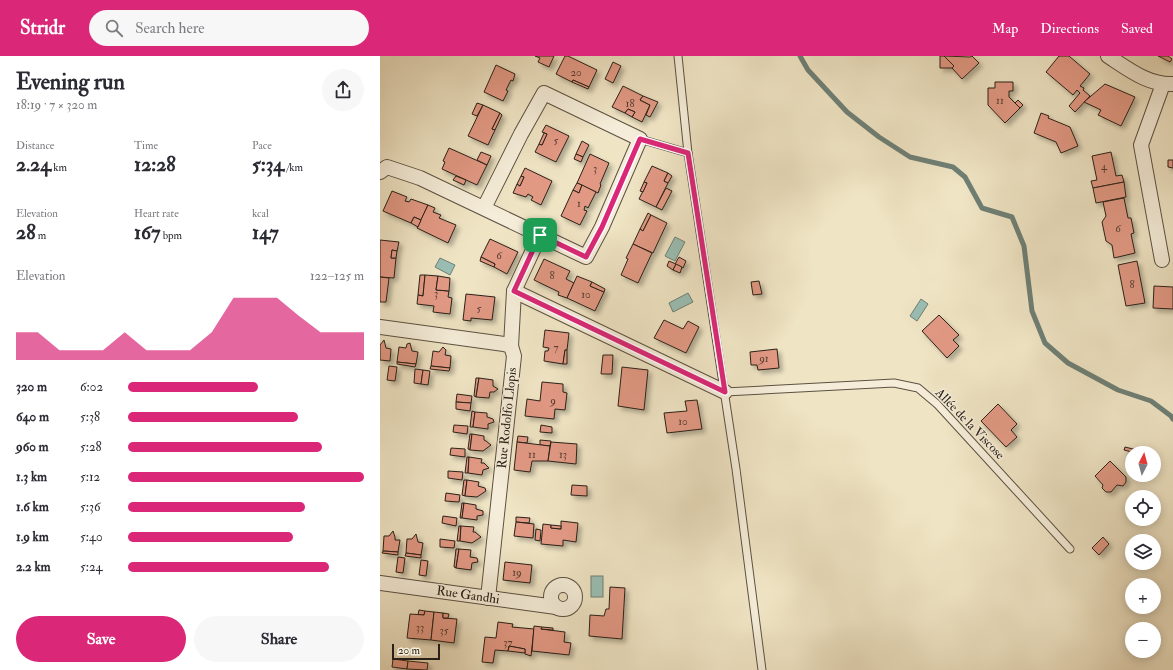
<!DOCTYPE html>
<meta charset="utf-8">
<style>
:root{--surface:#fff;--page:#f7f7f7;--text:#2b2b33;--muted:#7c7c81;--accent:#db2777}
body{margin:0;font-family:"IM FELL Double Pica",serif;background:var(--page);color:var(--text);height:100vh;display:flex;flex-direction:column;font-size:15px;white-space:nowrap}
*{box-sizing:border-box;margin:0}
p{font-size:13px;color:var(--muted)}
.icon{flex:none;width:22px;height:22px;fill:none;stroke:currentColor;stroke-width:2;stroke-linecap:round;stroke-linejoin:round}
.map{position:relative;flex:1;overflow:hidden}
.panel{display:flex;flex-direction:column;background:var(--surface);width:380px}
.panel>*{flex:none}
.needle{width:26px;rotate:6deg}
.buttons{position:absolute;left:745px;top:390px;display:grid;gap:8px}
.buttons a{display:grid;place-items:center;width:36px;height:36px;border-radius:50%;background:var(--surface);box-shadow:0 2px 10px #0003;font-size:20px}
.scale{position:absolute;left:12px;bottom:10px;width:48px;box-sizing:border-box;padding-left:4px;border:2px solid #2b2017;border-top:0;font-size:11px;line-height:14px;white-space:nowrap;color:#2b2017;-webkit-text-stroke:3px #f5edd9;paint-order:stroke}
.pin{position:absolute;display:grid;place-items:center;width:34px;height:34px;color:#fff;margin:-17px;border-radius:8px;box-shadow:0 2px 6px #0006}
.round{display:grid;place-items:center;flex:none;width:42px;height:42px;border-radius:21px;background:var(--page)}
.head{display:flex;align-items:center;justify-content:space-between;height:68px;padding:0 16px}
h1{font-size:22px;font-weight:700;line-height:30px}
.stats{display:grid;grid-template-columns:repeat(3,1fr);gap:6px;height:68px;padding:4px 16px}
.stats div{display:grid;align-content:center}
.stats b{font-size:20px;font-weight:700}
.stats small{font-size:11px;font-weight:400}
.stats p{font-size:11px}
.chart{height:112px;padding:8px 16px}
.chart p{display:flex;justify-content:space-between}
.chart svg{width:100%;height:72px;margin-top:4px;fill:var(--accent);opacity:.7}
.primary-button{display:flex;gap:8px;margin-top:auto;padding:8px 16px}
.primary-button a{flex:1;height:46px;border-radius:24px;background:var(--accent);color:#fff;font-size:16px;font-weight:700;line-height:46px;text-align:center}
.primary-button a+a{background:var(--page);color:var(--text)}
ul{padding:0 16px;list-style:none;font-size:13px}
li{display:grid;grid-template-columns:64px 48px 1fr;align-items:center;height:30px}
li i{height:10px;border-radius:5px;background:var(--accent)}
header{display:flex;align-items:center;gap:24px;box-sizing:border-box;height:56px;padding:0 20px;background:var(--accent);color:#fff}
header strong{font-size:19px}
nav{display:flex;gap:22px;margin-inline-start:auto;font-size:14px}
.search{width:280px;height:36px;background:var(--page);display:flex;align-items:center;gap:10px;box-sizing:border-box;padding:0 14px;border-radius:22px;color:var(--muted);font-size:15px}
main{display:flex;flex:1;min-height:0}
.map>svg:first-child{display:block}
.water{fill:#9abfb4;stroke:#6e7f75}
.lines{fill:none;stroke-linecap:round;stroke-linejoin:round}
.stream{stroke:#6e7f75;stroke-width:5}
.building{fill:#e29984;stroke:#2b2017;filter:url(#shadow)}
.service-casing{stroke:#5c5142;stroke-width:9}
.minor-casing{stroke:#5c5142;stroke-width:16}
.service{stroke:#f5edd9;stroke-width:7}
.minor{stroke:#f5edd9;stroke-width:14}
.route-casing{stroke:#fff;stroke-width:8}
.route{stroke:#db2777;stroke-width:5}
.labels{text-anchor:middle;dominant-baseline:central;stroke-width:3;stroke-linejoin:round;paint-order:stroke}
.number-label{font-size:11px;fill:#593e32}
.street-label{font-size:13px;fill:#2b2017;stroke:#f5edd9}
</style>
<header>
<strong>Stridr</strong>
<div class="search"><svg class="icon" aria-label="search" viewBox="0 0 24 24"><circle cx="10" cy="10" r="6"/><path d="M15 15l6 6"/></svg>Search here</div>
<nav><a>Map</a><a>Directions</a><a>Saved</a></nav>
</header>
<main>
<section class="panel">
<div class="head"><div><h1>Evening run</h1><p>18:19 · 7 × 320 m</p></div><a class="round"><svg class="icon" aria-label="share" viewBox="0 0 24 24"><path d="M12 15V3M7 8l5-5 5 5M5 13v7h14v-7"/></svg></a></div>
<div class="stats">
<div><p>Distance</p><b>2.24<small> km</small></b></div>
<div><p>Time</p><b>12:28</b></div>
<div><p>Pace</p><b>5:34<small> /km</small></b></div>
</div>
<div class="stats">
<div><p>Elevation</p><b>28<small> m</small></b></div>
<div><p>Heart rate</p><b>167<small> bpm</small></b></div>
<div><p>kcal</p><b>147</b></div>
</div>
<div class="chart"><p><span>Elevation</span>122–125 m</p>
<svg viewBox="0 0 160 44" preserveAspectRatio="none"><path d="M0 44V27L10 27L20 38L30 38L40 38L50 27L60 38L70 38L80 38L90 27L100 6L110 6L120 6L130 17L140 27L150 27L160 27V44z"/></svg>
</div>
<ul>
<li><b>320 m</b>6:02<i style="width:55%"></i></li>
<li><b>640 m</b>5:38<i style="width:72%"></i></li>
<li><b>960 m</b>5:28<i style="width:82%"></i></li>
<li><b>1.3 km</b>5:12<i style="width:100%"></i></li>
<li><b>1.6 km</b>5:36<i style="width:75%"></i></li>
<li><b>1.9 km</b>5:40<i style="width:70%"></i></li>
<li><b>2.2 km</b>5:24<i style="width:85%"></i></li>
</ul>
<div class="primary-button"><a>Save</a><a>Share</a></div>
</section>
<div class="map">
<svg width="793" height="614" viewBox="0 0 793 614">
<defs>
<filter id="shadow"><feDropShadow dx="3.5" dy="3.5" stdDeviation="2" flood-color="#0004"/></filter>
</defs>
<rect width="100%" height="100%" fill="#efe4c4"/>
<filter id="stains"><feTurbulence type="fractalNoise" baseFrequency=".005" numOctaves="4"/><feColorMatrix values="0 0 0 0 .2 0 0 0 0 .09 0 0 0 0 .02 0 0 0 .5 -.17"/></filter>
<radialGradient id="worn" r=".72"><stop offset=".6" stop-color="#630" stop-opacity="0"/><stop offset="1" stop-color="#630" stop-opacity=".3"/></radialGradient>
<g class="water">
<polygon points="295,181 305,186 295,205 285,200"/>
<polygon points="60,202 75,209 70,219 55,211"/>
<polygon points="308,237 313,246 293,256 289,247"/>
<polygon points="541,243 548,248 537,265 530,260"/>
<rect x="211" y="520" width="12" height="21"/>
</g>
<g class="lines">
<polyline class="stream" points="420,0 428,14 467,56 499,81 530,101 573,111 585,121 602,152 632,161 644,190 652,255 665,287 688,307 738,334 771,345 791,360 793,363"/>
</g>
<g class="building">
<polygon points="155,0 174,0 169,11 158,6 160,2"/>
<polygon points="185,0 188,0 217,14 209,31 193,24 192,26 176,18"/>
<polygon points="560,0 564,0 574,10 572,12 560,12"/>
<polygon points="564,0 590,1 592,0 599,7 582,23 572,12 574,10"/>
<polygon points="679,0 689,0 710,18 700,30 704,32 703,34 710,40 695,56 689,50 700,37 697,34 693,39 666,16"/>
<polygon points="778,0 788,0 792,3 790,6"/>
<polygon points="233,6 241,10 233,27 225,23"/>
<polygon points="116,9 135,18 133,25 131,24 126,34 128,35 123,45 104,36"/>
<polygon points="193,24 209,31 208,33 192,26"/>
<polygon points="615,26 633,26 633,35 629,35 629,41 640,52 625,67 608,49 608,32 615,32"/>
<polygon points="725,28 755,41 741,70 718,59 721,54 704,46"/>
<polygon points="243,30 263,40 260,44 270,49 262,66 252,61 255,56 248,53 245,57 232,51"/>
<polygon points="263,40 278,46 270,61 266,59 270,49 260,44"/>
<polygon points="638,44 643,49 640,52 635,47"/>
<polygon points="97,47 103,49 97,60 92,58"/>
<polygon points="103,49 120,57 112,73 115,74 108,89 88,80"/>
<polygon points="248,53 255,56 252,61 245,57"/>
<polygon points="120,57 122,59 115,74 112,73"/>
<polygon points="661,57 669,60 668,62 690,71 698,90 681,97 676,86 654,77"/>
<polygon points="166,69 189,80 176,106 155,96 159,88 162,89 167,78 162,76"/>
<polygon points="164,77 167,78 162,89 159,88"/>
<polygon points="202,85 209,89 203,101 196,98"/>
<polygon points="69,92 107,109 97,129 62,113 65,106 63,105"/>
<polygon points="101,96 111,100 107,109 97,104"/>
<polygon points="731,96 736,120 742,119 744,126 713,132 711,125 717,124 712,100"/>
<polygon points="196,98 203,101 201,106 194,103"/>
<polygon points="210,98 229,107 220,128 221,129 218,137 197,127"/>
<polygon points="788,104 793,104 793,112 788,111"/>
<polygon points="272,110 288,117 284,125 288,127 276,151 259,143 267,127 264,126"/>
<polygon points="145,112 172,125 161,149 151,144 153,141 148,138 146,141 133,137 137,128 140,130 144,121 141,120"/>
<polygon points="288,117 292,120 288,127 284,125"/>
<polygon points="76,120 86,124 84,129 73,124"/>
<polygon points="141,120 144,121 140,130 137,128"/>
<polygon points="264,126 267,127 263,136 260,135"/>
<polygon points="744,126 746,141 716,147 713,132"/>
<polygon points="197,127 202,129 199,137 193,134"/>
<polygon points="202,129 216,136 208,152 205,150 204,154 207,155 200,169 181,160 193,134 199,137"/>
<polygon points="286,132 292,135 282,154 276,151"/>
<polygon points="12,135 27,141 25,145 29,146 31,143 48,149 41,164 34,161 31,167 3,155"/>
<polygon points="744,142 748,162 751,162 754,177 751,178 755,197 734,202 732,189 726,185 722,166 726,160 723,146"/>
<polygon points="48,149 55,152 53,156 61,159 59,162 76,169 68,187 37,172"/>
<polygon points="268,157 271,159 263,175 260,173"/>
<polygon points="271,159 287,167 273,197 253,188 260,173 263,175"/>
<polygon points="34,161 41,164 38,171 31,167"/>
<polygon points="110,183 138,196 127,218 114,211 115,208 101,201"/>
<polygon points="0,184 19,186 17,195 12,194 11,202 16,202 14,222 0,221"/>
<polygon points="253,188 272,197 258,227 241,219 248,203 246,202"/>
<polygon points="12,194 17,195 16,202 11,202"/>
<polygon points="101,201 115,208 114,211 100,205"/>
<polygon points="299,201 306,205 303,212 295,208"/>
<polygon points="164,203 190,215 186,223 194,227 187,242 178,239 179,236 154,224"/>
<polygon points="289,205 296,208 293,214 287,210"/>
<polygon points="757,205 765,247 746,250 738,209"/>
<polygon points="296,208 302,211 300,217 293,214"/>
<polygon points="40,219 45,219 43,240 38,239"/>
<polygon points="45,219 58,220 56,234 69,235 68,241 72,242 70,258 53,256 54,250 37,248 38,239 43,240"/>
<polygon points="58,220 70,222 69,235 56,234"/>
<polygon points="197,220 212,226 210,230 224,236 215,255 187,242"/>
<polygon points="0,221 9,222 6,246 0,246"/>
<polygon points="379,225 382,238 373,239 371,226"/>
<polygon points="212,226 225,233 224,236 210,230"/>
<polygon points="774,230 793,231 793,253 773,252"/>
<polygon points="86,238 115,241 112,264 91,262 91,265 83,264"/>
<polygon points="559,259 579,279 573,284 579,290 567,302 542,275"/>
<polygon points="284,264 303,273 308,265 319,271 306,297 274,282"/>
<polygon points="165,274 189,277 187,294 185,294 183,308 164,305 165,295 168,295 169,292 163,291"/>
<polygon points="4,284 6,292 11,293 10,305 0,304 0,289"/>
<polygon points="30,287 32,295 38,296 36,308 17,306 19,291 26,292 27,288"/>
<polygon points="63,291 66,294 65,299 71,300 70,312 51,310 53,295 59,296"/>
<polygon points="397,293 399,312 378,314 377,309 371,309 370,296"/>
<polygon points="185,294 187,294 187,308 183,308"/>
<polygon points="223,299 233,299 232,318 221,318"/>
<polygon points="17,306 36,308 35,311 17,308"/>
<polygon points="9,310 17,311 15,325 7,324"/>
<polygon points="51,310 70,312 69,315 50,313"/>
<polygon points="242,311 268,314 264,354 238,350"/>
<polygon points="35,313 43,314 41,328 34,327"/>
<polygon points="43,314 50,315 48,329 41,328"/>
<polygon points="96,322 99,322 96,341 94,340"/>
<polygon points="99,322 113,324 113,330 118,333 114,336 110,336 109,342 96,341"/>
<polygon points="162,326 183,328 183,336 187,337 185,354 175,353 174,363 145,360 147,343 160,345"/>
<polygon points="77,338 92,340 91,347 76,346"/>
<polygon points="317,344 322,373 287,377 284,357 307,355 305,345"/>
<polygon points="76,346 91,347 90,355 76,353"/>
<polygon points="618,348 637,368 631,374 637,381 626,391 601,365"/>
<polygon points="92,355 95,356 93,371 90,371"/>
<polygon points="95,356 107,357 107,361 113,363 114,366 108,368 108,373 93,371"/>
<polygon points="74,369 88,370 87,378 73,376"/>
<polygon points="161,369 172,371 172,377 160,376"/>
<polygon points="90,378 92,378 90,394 88,393"/>
<polygon points="92,378 104,380 104,384 106,385 111,389 103,395 90,394"/>
<polygon points="138,380 148,381 147,387 137,386"/>
<polygon points="160,384 171,385 170,390 160,389"/>
<polygon points="137,386 170,390 168,405 152,405 150,416 134,414"/>
<polygon points="171,386 197,388 196,408 168,405"/>
<polygon points="745,391 761,395 760,397 752,397 752,396 744,394"/>
<polygon points="71,392 85,393 85,401 70,399"/>
<polygon points="87,401 89,401 88,417 85,417"/>
<polygon points="89,401 102,403 101,407 104,407 109,412 103,414 102,419 88,417"/>
<polygon points="730,405 746,421 746,426 743,430 737,429 731,436 726,436 722,432 723,429 715,420"/>
<polygon points="68,415 83,416 82,424 68,422"/>
<polygon points="84,424 87,424 85,440 82,439"/>
<polygon points="87,424 99,426 98,430 105,432 106,435 97,441 85,440"/>
<polygon points="192,429 207,430 207,440 191,439"/>
<polygon points="66,437 80,439 79,446 65,445"/>
<polygon points="82,447 84,447 82,462 80,462"/>
<polygon points="84,447 96,449 96,453 103,455 103,459 97,460 97,464 82,462"/>
<polygon points="63,460 77,462 76,470 62,467"/>
<polygon points="136,461 150,462 149,467 136,466"/>
<polygon points="181,465 198,467 196,486 183,484 183,490 161,488 163,468 171,469 171,472 181,473"/>
<polygon points="136,466 154,468 153,482 134,480"/>
<polygon points="171,469 181,470 181,473 171,472"/>
<polygon points="79,470 81,470 80,485 77,485"/>
<polygon points="81,470 94,471 93,476 95,476 101,481 92,487 80,485"/>
<polygon points="156,473 161,474 160,485 155,484"/>
<polygon points="13,475 15,481 15,484 20,484 18,496 3,495 4,480 9,480"/>
<polygon points="36,478 38,486 43,487 41,499 26,497 27,483 32,483"/>
<polygon points="723,481 729,488 719,499 712,492"/>
<polygon points="60,483 75,485 74,492 60,491"/>
<polygon points="76,493 79,493 76,512 74,511"/>
<polygon points="79,493 91,494 90,501 97,502 98,506 92,507 91,514 76,512"/>
<polygon points="3,495 18,496 18,499 2,497"/>
<polygon points="26,497 41,499 41,502 25,500"/>
<polygon points="18,501 25,502 23,517 16,516"/>
<polygon points="41,504 48,505 46,520 39,519"/>
<polygon points="125,506 152,509 150,527 123,524"/>
<polygon points="230,531 245,532 242,583 209,580 210,559 224,560 226,553 229,553"/>
<polygon points="39,554 45,555 44,559 38,559"/>
<polygon points="45,555 54,556 51,584 27,582 30,558 44,559"/>
<polygon points="54,556 63,557 63,562 77,563 74,587 51,584"/>
<polygon points="63,557 69,558 68,562 63,562"/>
<polygon points="118,566 133,568 132,571 154,573 151,600 145,598 145,593 129,590 128,595 115,594 113,607 102,606 105,581 116,582"/>
<polygon points="154,570 162,571 161,573 185,576 184,586 191,587 189,599 152,595"/>
<polygon points="162,571 173,572 173,574 161,573"/>
<polygon points="129,590 145,593 145,597 128,595"/>
<polygon points="13,603 28,605 27,613 12,611"/>
<polygon points="28,605 48,607 47,614 27,613"/>
</g>
<g class="lines">
<defs>
<g id="service">
<polyline points="298,0 308,97 356,413 382,614"/>
<polyline points="260,83 308,97"/>
<polyline points="345,336 514,327 538,332 557,348 690,493"/>
</g>
<g id="minor">
<path d="M728,0c20,13 40,29 65,28"/>
<polyline points="0,116 7,111 40,122 206,201 222,171 260,83 164,37 141,78 104,152"/>
<polyline points="782,204 761,89 783,28"/>
<polyline points="134,235 345,336"/>
<polyline points="0,271 124,288 131,290 134,300 108,542"/>
<polyline points="131,290 134,235 160,179"/>
<polyline points="0,527 176,551"/>
<circle cx="183" cy="541" r="12"/>
</g>
</defs>
<use href="#service" class="service-casing"/>
<use href="#minor" class="minor-casing"/>
<use href="#service" class="service"/>
<use href="#minor" class="minor"/>
</g>
<g class="lines">
<defs>
<polygon id="route" points="260,83 308,97 345,336 134,235 160,179 206,201 222,171"/>
</defs>
<use href="#route" class="route-casing"/>
<use href="#route" class="route"/>
</g>
<g class="labels">
<g class="number-label">
<text x="196" y="16">20</text>
<text x="620" y="44">11</text>
<text x="250" y="47">18</text>
<text x="176" y="84">5</text>
<text x="724" y="110">4</text>
<text x="215" y="112">3</text>
<text x="199" y="147">1</text>
<text x="738" y="172">6</text>
<text x="119" y="199">6</text>
<text x="172" y="219">8</text>
<text x="752" y="228">8</text>
<text x="56" y="237">3</text>
<text x="206" y="238">10</text>
<text x="99" y="252">5</text>
<text x="176" y="291">7</text>
<text x="384" y="302">91</text>
<text x="173" y="344">9</text>
<text x="303" y="365">10</text>
<text x="152" y="398">11</text>
<text x="183" y="398">13</text>
<text x="137" y="516">19</text>
<text x="40" y="571">33</text>
<text x="64" y="574">35</text>
<text x="128" y="586">37</text>
</g>
<g class="street-label">
<text transform="translate(127 362) rotate(-84)">Rue Rodolfo Llopis</text>
<text transform="translate(590 368) rotate(46)">Allée de la Viscose</text>
<text transform="translate(88 539) rotate(8)">Rue Gandhi</text>
</g>
</g>
<rect width="100%" height="100%" filter="url(#stains)"/>
<rect width="100%" height="100%" fill="url(#worn)"/>
</svg>
<div class="buttons">
<a><svg class="needle" viewBox="-14 -14 28 28"><path d="M0-13l5 13h-10z" fill="#e53935"/><path d="M0 13l5-13h-10z" fill="#7c7c81"/></svg></a>
<a><svg class="icon" aria-label="locate" viewBox="0 0 24 24"><circle cx="12" cy="12" r="6"/><path d="M12 2v4M12 18v4M2 12h4M18 12h4"/></svg></a>
<a><svg class="icon" aria-label="layers" viewBox="0 0 24 24"><path d="M12 4l9 5-9 5-9-5zM3 14l9 5 9-5"/></svg></a>
<a>+</a>
<a>−</a>
</div>
<div class="scale">20 m</div>
<div class="pin" style="left:160px;top:179px;background:#1e9e55"><svg class="icon" aria-label="arrive" viewBox="0 0 24 24"><path d="M6 21V4h12l-3 4 3 4H6"/></svg></div>
</div>
</main>
